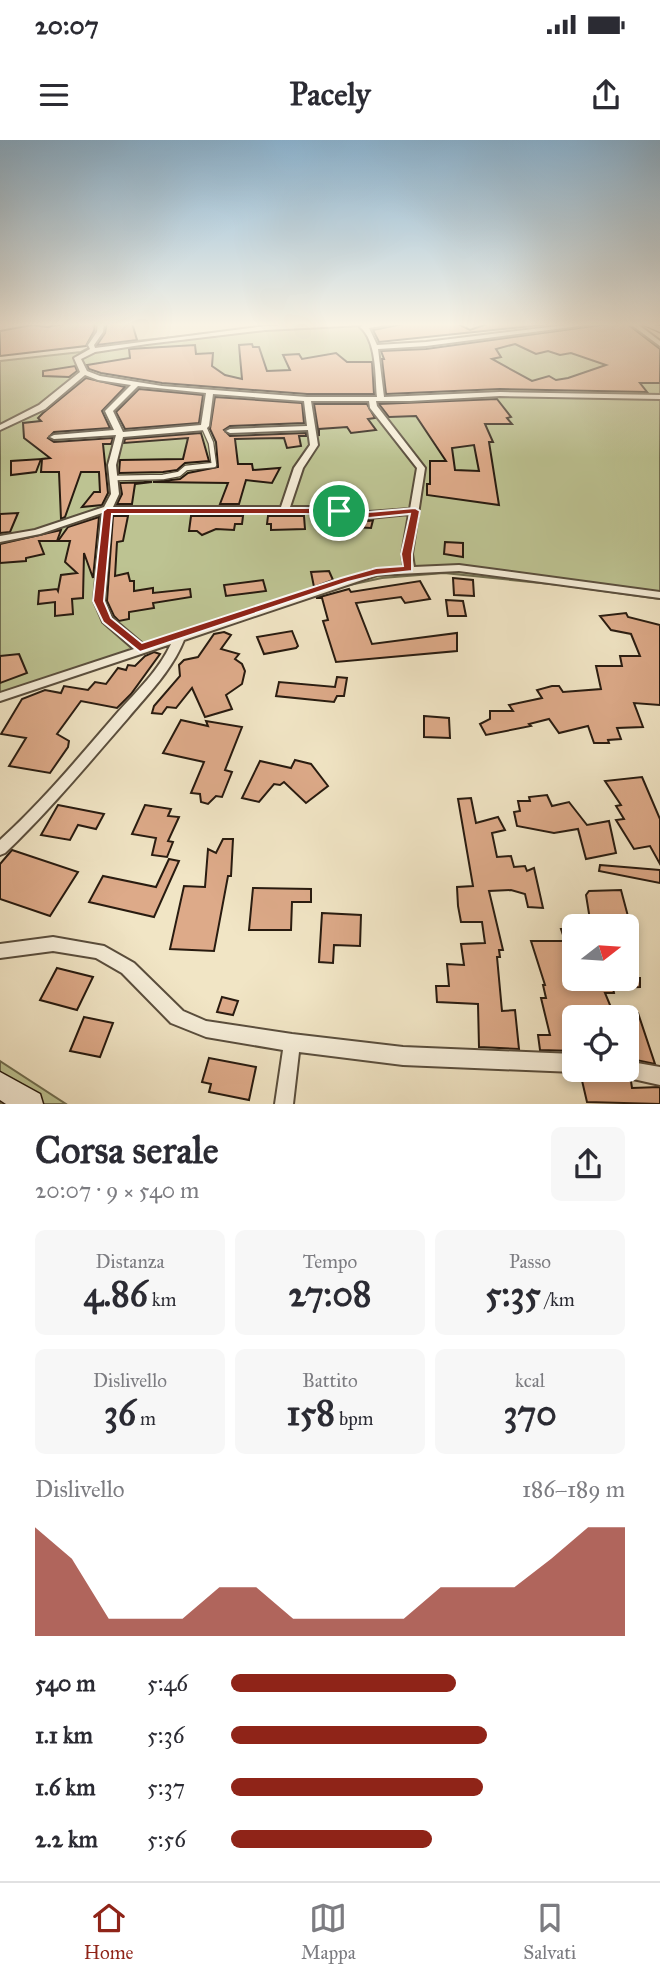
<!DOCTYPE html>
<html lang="it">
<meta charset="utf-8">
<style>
:root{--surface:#fff;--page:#f7f7f7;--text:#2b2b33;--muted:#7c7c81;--line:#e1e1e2;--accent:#8f2418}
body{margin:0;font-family:"IM FELL Great Primer",serif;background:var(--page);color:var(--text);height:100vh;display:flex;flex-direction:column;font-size:26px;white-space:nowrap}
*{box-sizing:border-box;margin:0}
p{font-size:23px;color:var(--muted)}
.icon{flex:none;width:38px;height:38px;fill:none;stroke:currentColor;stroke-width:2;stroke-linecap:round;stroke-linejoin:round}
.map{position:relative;height:964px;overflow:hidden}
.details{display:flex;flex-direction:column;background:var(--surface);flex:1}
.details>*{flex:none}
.needle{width:46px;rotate:73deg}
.tools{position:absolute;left:562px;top:774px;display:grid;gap:14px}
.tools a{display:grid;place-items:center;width:77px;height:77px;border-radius:10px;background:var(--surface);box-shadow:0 4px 10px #0003;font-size:35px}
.pin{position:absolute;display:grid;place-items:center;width:60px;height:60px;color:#fff;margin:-30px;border:4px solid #fff;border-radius:50%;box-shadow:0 2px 7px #0007}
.round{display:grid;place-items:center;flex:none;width:74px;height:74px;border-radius:10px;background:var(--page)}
.overview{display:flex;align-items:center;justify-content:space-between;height:119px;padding:0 35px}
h1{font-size:38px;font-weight:700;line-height:52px}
.stats{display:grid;grid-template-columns:repeat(3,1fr);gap:10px;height:119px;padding:7px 35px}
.stats div{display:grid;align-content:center;border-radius:10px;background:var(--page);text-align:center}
.stats b{font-size:35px;font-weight:700}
.stats small{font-size:19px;font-weight:400}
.stats p{font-size:19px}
.chart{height:196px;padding:14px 35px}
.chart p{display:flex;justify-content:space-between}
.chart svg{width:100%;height:126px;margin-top:7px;fill:var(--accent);opacity:.7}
ul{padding:0 35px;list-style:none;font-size:23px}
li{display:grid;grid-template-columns:112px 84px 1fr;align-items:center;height:52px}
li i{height:18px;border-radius:9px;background:var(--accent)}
.status{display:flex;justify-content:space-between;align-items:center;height:49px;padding:0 35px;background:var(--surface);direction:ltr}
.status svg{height:19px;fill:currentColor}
header{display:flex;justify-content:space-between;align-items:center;height:91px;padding:0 35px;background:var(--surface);font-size:32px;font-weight:700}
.dock{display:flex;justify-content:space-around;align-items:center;height:98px;border-top:2px solid var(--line);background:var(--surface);font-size:19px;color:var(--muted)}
.dock a{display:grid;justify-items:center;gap:4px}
.dock .current{color:var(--accent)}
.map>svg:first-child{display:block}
.green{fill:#bdc392;stroke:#726f51;stroke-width:2}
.building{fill:#ddaa89;stroke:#281b10;stroke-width:2;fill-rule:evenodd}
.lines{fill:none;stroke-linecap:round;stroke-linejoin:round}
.lane-casing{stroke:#5a4e3d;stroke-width:7}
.street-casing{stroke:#5a4e3d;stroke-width:4}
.secondary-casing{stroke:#281b10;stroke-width:3}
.lane{stroke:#f6eed9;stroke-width:4.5}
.street{fill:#f6eed9;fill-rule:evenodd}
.secondary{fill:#f6eed9;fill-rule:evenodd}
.route{fill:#8f2418;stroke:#fff;stroke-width:2;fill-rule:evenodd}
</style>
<div class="status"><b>20:07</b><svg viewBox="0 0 49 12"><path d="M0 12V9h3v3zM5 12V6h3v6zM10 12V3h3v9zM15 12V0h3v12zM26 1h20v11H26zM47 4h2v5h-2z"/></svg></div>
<header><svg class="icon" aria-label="menu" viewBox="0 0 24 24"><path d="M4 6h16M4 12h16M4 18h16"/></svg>Pacely<svg class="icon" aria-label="share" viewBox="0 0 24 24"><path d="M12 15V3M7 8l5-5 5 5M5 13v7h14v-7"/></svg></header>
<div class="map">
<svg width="660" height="964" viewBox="0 0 660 964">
<rect width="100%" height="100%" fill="#f1e5c5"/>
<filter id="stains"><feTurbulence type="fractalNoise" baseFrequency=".00286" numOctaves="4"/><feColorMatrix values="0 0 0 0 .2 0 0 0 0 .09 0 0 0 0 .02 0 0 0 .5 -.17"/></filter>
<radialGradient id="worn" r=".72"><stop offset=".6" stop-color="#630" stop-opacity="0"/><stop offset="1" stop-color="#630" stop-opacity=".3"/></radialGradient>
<g class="green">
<polygon points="363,183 379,205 430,203 525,191 619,221 660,226 660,459 560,445 444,433 382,438 331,449 0,560 0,221 81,212 94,205 125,202 273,187"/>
<polygon points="0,921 66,964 0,964"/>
</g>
<g class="building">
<polygon points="70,183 95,183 94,191 86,206 0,216 0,191 32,185 47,187"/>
<polygon points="107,183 132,183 137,200 97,205 105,193"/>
<polygon points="408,183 456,183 470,190 490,183 560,183 379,202 373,190"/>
<path d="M616,183h10l34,26v34h-20l7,9 -147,-3 -114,5 -4,-35h2l-3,-8 45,-2zM515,204l21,10 12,-3 12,4 11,-2 35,12 -38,13 -12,2 -7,-4 -17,5 -40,-22 9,-2 -5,-8z"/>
<polygon points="252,204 253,207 259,207 267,231 290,230 283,215 299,214 302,219 336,213 347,222 372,222 374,254 307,254 162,243 101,233 89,229 87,225 130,218 129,209 195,205 196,214 213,213 212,226 225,235 242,239 239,205"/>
<polygon points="75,226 77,231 69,237 43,236 43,231"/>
<polygon points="86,238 125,247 102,271 110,288 54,292 48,298 54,302 113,298 111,304 103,304 108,353 102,365 82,367 94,352 100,352 99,332 81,332 65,377 61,379 59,332 41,332 42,319 50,318 24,298 23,283 41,281 38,278 43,273"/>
<polygon points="139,249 203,255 199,283 125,289 116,272"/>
<polygon points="215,257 302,263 304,283 230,286 224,290 230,296 306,293 306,296 299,296 301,306 287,308 284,298 235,299 238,324 252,324 253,330 280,328 272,343 246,340 239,364 220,364 228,343 153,342 180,339 188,333 218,327 216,302 210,289"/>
<path d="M497,259l14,18 -4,1 5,6h-27l8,18h-4l10,63 -72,-10v-11h3v-23h16l-30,-45 -27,1 -10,-13zM474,305l5,26 -24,-1 -3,-22z"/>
<polygon points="314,264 367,264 375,278 368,279 376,290 351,293 347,287 319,289 319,296"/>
<polygon points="201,293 209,321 185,323 177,330 163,332 119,333 120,320 183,319 188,298 124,303 125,299"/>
<polygon points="41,319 36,332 11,335 11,321"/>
<polygon points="152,342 135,344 132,364 117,364 122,354 120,343"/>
<polygon points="18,373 10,392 0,393 0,374"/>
<polygon points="113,376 128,376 123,401 117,402 115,436 128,433 130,441 134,441 134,451 153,448 153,453 190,449 191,457 153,463 154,468 129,472 129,479 119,481 114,476 107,461"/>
<polygon points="191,376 243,376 242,384 235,384 234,390 216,389 202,395 197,391 189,391"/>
<polygon points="268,376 304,376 305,389 271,390 271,384 267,384"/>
<polygon points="336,376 369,381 373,380 371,388 335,386"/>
<polygon points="99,377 93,438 84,413 83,458 72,459 73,474 55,476 55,462 38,464 39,451 57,449 58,451 61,435 77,433 65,422 70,401 58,401 68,387"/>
<polygon points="61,390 57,401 39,401 44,414 26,418 26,421 0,423 0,404"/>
<polygon points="445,402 463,403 463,417 444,414"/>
<polygon points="329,431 333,440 314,447 311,432"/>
<polygon points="453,438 473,440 474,456 454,455"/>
<polygon points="263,440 266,451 226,456 224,445"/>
<polygon points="420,441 430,459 405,463 401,457 356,463 372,504 457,493 457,511 336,522 323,481 328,480 322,458 316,458 349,449 351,452"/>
<polygon points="446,460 463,461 466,476 448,476"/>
<polygon points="626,473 628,477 660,485 660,565 634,563 643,587 617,588 621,599 608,600 609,603 594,603 588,586 559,593 549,579 529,584 531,586 486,595 480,584 490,579 490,571 513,571 509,565 542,558 537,550 552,546 559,546 563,552 601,549 596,526 622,526 620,516 640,516 631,494 611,490 600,476"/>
<polygon points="292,491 298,506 296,508 264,514 257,497"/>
<polygon points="224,492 231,495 221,509 239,514 235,519 242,524 245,531 242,544 226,555 232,569 205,577 192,548 176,568 167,567 162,574 152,573 154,566 180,536 179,525 184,520 198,517 214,494"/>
<polygon points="154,512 160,514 131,554 117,568 81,561 57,594 69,601 68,607 50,633 9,626 26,598 1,594 22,559 45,550 61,553 64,546 88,550 95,542 106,544 118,528 126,530 128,525 135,526 145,516"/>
<polygon points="19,514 27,533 0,543 0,516"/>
<polygon points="337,537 347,538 344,556 337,556 334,562 276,556 279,542 335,547"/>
<polygon points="424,576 449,578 450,598 424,597"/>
<polygon points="181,580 208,586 206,581 242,587 225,630 232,632 222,657 216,656 208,664 201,662 200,654 191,653 204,622 163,613"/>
<polygon points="295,620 311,624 328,646 306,663 284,642 280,645 274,644 259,662 242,658 260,621 291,628"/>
<polygon points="642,637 660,679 660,724 650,706 634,709 616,680 624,679 616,666 621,665 605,641"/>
<polygon points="547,655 552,666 569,662 587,685 609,681 616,713 586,719 578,689 554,693 517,686 514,672 520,671 518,661 530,661 529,657"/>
<polygon points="471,658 476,683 498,677 505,690 492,693 497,717 511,716 514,727 525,726 527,731 534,728 543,768 528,767 525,754 511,750 489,751 503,810 499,810 500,817 497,817 502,871 515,870 519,909 479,907 478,864 437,862 436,846 449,846 447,824 464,825 461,804 485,803 482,782 461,782 458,766 457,747 473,746 458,659"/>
<polygon points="58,665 104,674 96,689 78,685 70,700 41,695"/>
<polygon points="145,665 171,669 168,676 179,677 168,701 173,702 167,717 152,715 156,698 132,694"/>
<polygon points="223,699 233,699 231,736 228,736 214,811 170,809 184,746 205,747 208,709 216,713"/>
<polygon points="12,710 78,732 50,776 0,759 0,724"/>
<polygon points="169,719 179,721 154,777 89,762 103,736 156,747"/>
<polygon points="600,725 660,730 660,743 599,731"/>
<polygon points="253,748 311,749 311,762 292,762 291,790 249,790"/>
<polygon points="621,750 629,780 628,786 600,786 590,780 586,755 589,751"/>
<polygon points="322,773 361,775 360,806 334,805 333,823 319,822"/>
<polygon points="561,789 574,789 574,838 640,838 640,847 613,848 614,853 605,853 615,877 574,877 574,911 540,910 538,895 550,895 541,858 546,858 543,845 545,845 531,801 565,801"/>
<polygon points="57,828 93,837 77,870 40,860"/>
<polygon points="222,857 238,861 233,875 217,872"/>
<polygon points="626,868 638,873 655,924 636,920 626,891"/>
<polygon points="84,877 113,883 100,917 70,911"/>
<polygon points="209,918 256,927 249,960 209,952 211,944 202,942"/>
<polygon points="582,929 592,929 631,941 632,948 660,947 660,964 587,962 580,932"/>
</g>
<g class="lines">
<defs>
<polyline id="lane" points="114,338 163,337 179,334 186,328 214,325 211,303 204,287"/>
<g id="street">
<path d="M98,183h6l-1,9 -9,13 1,3 170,-22 63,-3h68l-27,5 8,17 49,-3 157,-19h19l-176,23 -48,3 6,48 116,-5 160,3v4l-160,-3 -90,5h-34l1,5 48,62 -13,86 2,13 45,-2 201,27v6l-201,-27 -82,4 -193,65c-12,30 -35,53 -56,78 -40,46 -79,93 -123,135l-5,2v-15c43,-39 80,-84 118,-128 19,-21 41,-42 53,-68l-171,57v-8l134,-44 -31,-27 -9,-21 8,-88 -62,21 -40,8v-6l35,-6 69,-23 7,-13 -3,-29 8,-30 -62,4 -4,-2 4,-2 60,-5 -9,-19 26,-26 -33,-5 -13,-5 -40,34 -45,21v-5l39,-20 41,-33 -6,-14 16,-9 -2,-4 9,-13zM362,185l-2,2c17,14 15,49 17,70h-70l-145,-11 -62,-10 -13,-5 -6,-12 14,-7 52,-8 118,-14zM138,246l68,7 -5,32 -78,7 -10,-21zM213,254l91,7 3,25 -77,3 -4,2 4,2 78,-3 2,15 -16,23 -13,39h-168l6,-13 -3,-29 7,-28 82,-7 4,-4zM311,261h58l1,7 47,60 -7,41 -41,3 -37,-5h-42l13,-39 15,-23zM111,373h221l37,5 40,-4 -7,40 2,14 -31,2 -229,75 -32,-27 -8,-17z"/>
<polygon points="629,183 636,183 660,201 660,206"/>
<polygon points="53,797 104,806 134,823 183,871 206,881 292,894 403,907 574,914 574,929 580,929 574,932 403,925 299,912 293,964 275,964 283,910 206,897 171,883 122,833 96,818 53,811 0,818 0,804"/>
<polygon points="626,921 660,927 660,945 615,935 612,929 626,929"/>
</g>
<g id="secondary">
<polygon points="643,183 660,186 660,192 644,185"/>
<polygon points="0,932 40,954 43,964 6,964 0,960"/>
</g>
</defs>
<use href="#lane" class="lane-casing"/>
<use href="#street" class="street-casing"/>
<use href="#secondary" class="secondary-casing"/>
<use href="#lane" class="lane"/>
<use href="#street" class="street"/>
<use href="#secondary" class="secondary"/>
</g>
<linearGradient id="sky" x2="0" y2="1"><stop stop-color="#8bb7d7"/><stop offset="0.58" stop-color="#f9f3e5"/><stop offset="1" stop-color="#f9f3e5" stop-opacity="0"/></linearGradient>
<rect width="660" height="318" fill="url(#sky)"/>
<path class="route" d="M107,368h232l30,4 46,-4 5,3 -8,43v17l-36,4 -28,7 -208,70 -37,-30 -10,-21 10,-90zM112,374h227l30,4 41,-4 -9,40 2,12 -27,2 -35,10 -199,65 -31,-25 -7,-17z"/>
<rect width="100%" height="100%" filter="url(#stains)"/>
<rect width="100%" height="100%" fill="url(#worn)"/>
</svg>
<div class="tools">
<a><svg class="needle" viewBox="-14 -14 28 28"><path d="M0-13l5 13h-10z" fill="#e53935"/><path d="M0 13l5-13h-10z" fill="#7c7c81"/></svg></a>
<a><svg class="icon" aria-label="locate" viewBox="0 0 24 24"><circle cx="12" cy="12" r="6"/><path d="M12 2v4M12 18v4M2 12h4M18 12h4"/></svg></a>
</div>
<div class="pin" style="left:339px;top:371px;background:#1e9e55"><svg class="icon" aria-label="arrive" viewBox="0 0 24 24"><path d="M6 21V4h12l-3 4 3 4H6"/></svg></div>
</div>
<section class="details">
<div class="overview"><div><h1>Corsa serale</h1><p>20:07 · 9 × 540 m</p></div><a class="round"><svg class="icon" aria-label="share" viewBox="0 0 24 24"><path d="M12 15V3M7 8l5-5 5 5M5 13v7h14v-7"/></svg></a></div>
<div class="stats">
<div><p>Distanza</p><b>4.86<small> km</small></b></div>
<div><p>Tempo</p><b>27:08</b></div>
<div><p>Passo</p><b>5:35<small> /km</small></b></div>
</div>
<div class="stats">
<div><p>Dislivello</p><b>36<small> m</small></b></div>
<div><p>Battito</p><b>158<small> bpm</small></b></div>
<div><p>kcal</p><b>370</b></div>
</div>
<div class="chart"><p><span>Dislivello</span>186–189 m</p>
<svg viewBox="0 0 160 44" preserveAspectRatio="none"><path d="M0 44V6L10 17L20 38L30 38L40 38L50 27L60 27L70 38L80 38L90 38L100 38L110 27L120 27L130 27L140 17L150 6L160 6V44z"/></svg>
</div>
<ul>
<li><b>540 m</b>5:46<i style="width:57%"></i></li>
<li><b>1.1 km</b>5:36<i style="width:65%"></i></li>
<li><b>1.6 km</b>5:37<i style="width:64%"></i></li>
<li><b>2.2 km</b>5:56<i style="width:51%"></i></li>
</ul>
</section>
<nav class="dock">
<a class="current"><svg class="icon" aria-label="home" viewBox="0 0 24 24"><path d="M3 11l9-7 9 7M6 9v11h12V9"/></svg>Home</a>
<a><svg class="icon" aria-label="map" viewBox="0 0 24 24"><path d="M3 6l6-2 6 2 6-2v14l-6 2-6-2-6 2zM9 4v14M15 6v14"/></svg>Mappa</a>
<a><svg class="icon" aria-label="saved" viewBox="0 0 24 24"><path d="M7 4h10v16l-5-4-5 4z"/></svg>Salvati</a>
</nav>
